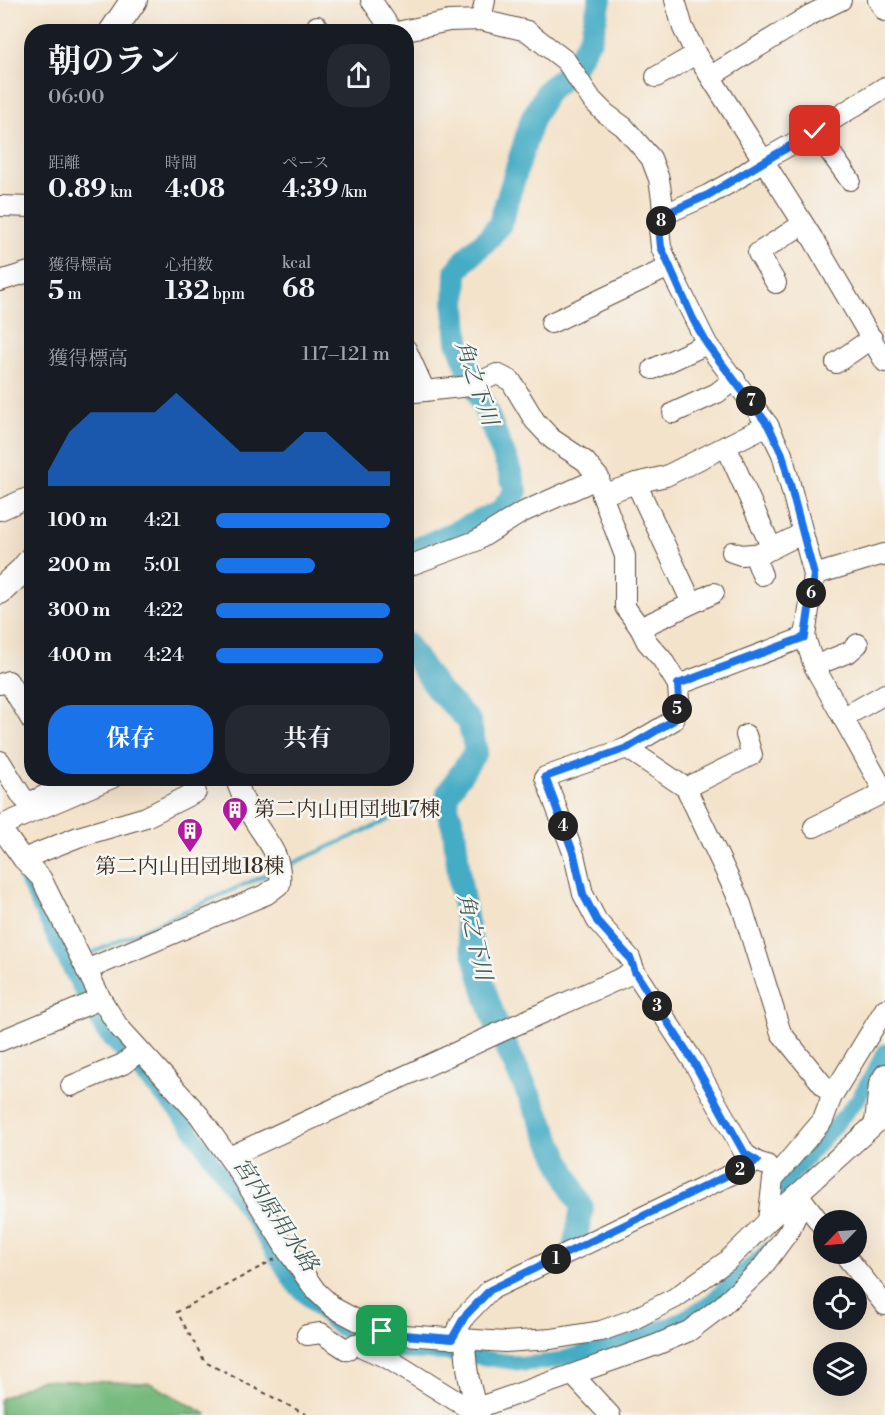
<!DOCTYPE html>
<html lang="ja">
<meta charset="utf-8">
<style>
:root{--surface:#171b24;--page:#242831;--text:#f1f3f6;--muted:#9ea1a6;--accent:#1a73e8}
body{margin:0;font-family:"Libre Bodoni","Noto Serif JP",serif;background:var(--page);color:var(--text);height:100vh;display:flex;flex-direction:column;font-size:22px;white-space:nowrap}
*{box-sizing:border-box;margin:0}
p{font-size:20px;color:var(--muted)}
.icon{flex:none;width:33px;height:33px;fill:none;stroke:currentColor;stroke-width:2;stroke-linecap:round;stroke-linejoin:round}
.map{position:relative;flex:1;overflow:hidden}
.drawer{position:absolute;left:24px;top:24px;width:390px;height:762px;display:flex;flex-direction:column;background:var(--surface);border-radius:24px;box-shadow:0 6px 24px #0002}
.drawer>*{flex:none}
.needle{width:39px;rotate:245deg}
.fabs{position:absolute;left:813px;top:1210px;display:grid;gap:12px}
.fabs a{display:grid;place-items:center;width:54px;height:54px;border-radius:50%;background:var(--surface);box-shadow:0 6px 24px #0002;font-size:30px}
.pin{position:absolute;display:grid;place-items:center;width:51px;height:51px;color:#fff;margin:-26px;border-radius:12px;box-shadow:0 3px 9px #0006}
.km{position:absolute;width:30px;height:30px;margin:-15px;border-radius:50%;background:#222;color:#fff;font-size:16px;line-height:30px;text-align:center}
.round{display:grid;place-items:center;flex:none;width:63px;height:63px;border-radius:24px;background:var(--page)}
.summary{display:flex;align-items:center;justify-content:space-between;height:102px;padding:0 24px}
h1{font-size:33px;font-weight:700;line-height:45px}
.metrics{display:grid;grid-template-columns:repeat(3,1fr);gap:9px;height:102px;padding:6px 24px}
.metrics div{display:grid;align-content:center}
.metrics b{font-size:26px;font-weight:700}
.metrics small{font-size:16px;font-weight:400}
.metrics p{font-size:16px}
.chart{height:168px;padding:12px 24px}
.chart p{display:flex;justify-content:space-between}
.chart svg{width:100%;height:108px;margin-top:6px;fill:var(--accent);opacity:.7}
.action{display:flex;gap:12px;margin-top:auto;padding:12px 24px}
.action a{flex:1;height:69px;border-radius:24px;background:var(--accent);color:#fff;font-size:24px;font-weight:700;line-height:69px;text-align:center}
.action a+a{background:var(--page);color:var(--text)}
ul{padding:0 24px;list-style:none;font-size:20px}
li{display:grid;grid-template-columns:96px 72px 1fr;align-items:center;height:45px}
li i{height:15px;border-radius:8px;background:var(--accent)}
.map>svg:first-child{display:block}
.forest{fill:#76ba7e;stroke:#58724e;stroke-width:1.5}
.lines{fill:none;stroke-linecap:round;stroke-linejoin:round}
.stream{stroke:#45acc5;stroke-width:4}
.canal{stroke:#45acc5;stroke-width:15}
.river{stroke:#45acc5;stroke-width:24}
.minor-casing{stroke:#574638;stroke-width:22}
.major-casing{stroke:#574638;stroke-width:28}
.path{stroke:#574638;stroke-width:2;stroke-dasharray:4.5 4.5;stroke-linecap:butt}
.minor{stroke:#fff;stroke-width:20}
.major{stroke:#fff;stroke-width:26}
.route-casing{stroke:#fff;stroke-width:12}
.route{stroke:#1a73e8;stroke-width:8}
.labels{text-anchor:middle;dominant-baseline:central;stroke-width:5;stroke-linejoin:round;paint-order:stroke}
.poi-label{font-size:21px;fill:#3b2a1e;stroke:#f6f6f2;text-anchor:start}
.water-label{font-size:22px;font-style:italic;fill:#3e5858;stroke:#f6f6f2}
</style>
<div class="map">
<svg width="885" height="1415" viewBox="0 0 885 1415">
<rect width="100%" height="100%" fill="#f6f6f2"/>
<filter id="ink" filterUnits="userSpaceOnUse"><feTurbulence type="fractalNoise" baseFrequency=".0167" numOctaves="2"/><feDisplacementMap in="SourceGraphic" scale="12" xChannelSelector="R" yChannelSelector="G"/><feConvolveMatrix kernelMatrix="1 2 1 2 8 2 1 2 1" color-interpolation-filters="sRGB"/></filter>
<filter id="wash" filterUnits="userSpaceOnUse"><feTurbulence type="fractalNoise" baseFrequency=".008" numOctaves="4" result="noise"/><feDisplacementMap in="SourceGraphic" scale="24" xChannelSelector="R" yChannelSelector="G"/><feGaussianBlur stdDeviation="1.35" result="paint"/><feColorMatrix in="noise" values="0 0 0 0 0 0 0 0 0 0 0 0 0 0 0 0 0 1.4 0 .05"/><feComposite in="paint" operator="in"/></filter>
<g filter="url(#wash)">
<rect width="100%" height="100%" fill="#f4e3cb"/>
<polygon class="forest" points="39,1380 150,1383 208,1415 0,1415 0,1399"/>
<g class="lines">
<g class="stream">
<polyline points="287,866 448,793"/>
<polyline points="94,952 274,871"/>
<polyline points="67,964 70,962"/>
</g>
<g class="canal">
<polyline points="25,877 67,964 103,1032 188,1125 259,1230 293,1285 337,1327 387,1351 457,1354 525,1364 555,1361 672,1324 706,1305 769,1249"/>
<polyline points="781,1188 858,1099 885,1051"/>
</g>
<g class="river">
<polyline points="406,560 416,550 501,512 516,491 507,463 458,342 455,308 456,272 468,257 487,240 500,224 532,119 548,90 565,76 577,61 591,37 600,0"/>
<polyline points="406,644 438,690 469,721 476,751 448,793 447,807 454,829 460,882 469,935 487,998 498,1029 582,1208 575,1243"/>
</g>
</g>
</g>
<g filter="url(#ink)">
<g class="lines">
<defs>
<g id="minor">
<polyline points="371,0 393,32"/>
<polyline points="675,0 683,28 696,54 813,239 885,362"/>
<polyline points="878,0 885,11"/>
<polyline points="481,20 485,0"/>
<polyline points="317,26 319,32"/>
<polyline points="397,32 449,21 481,20 527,31 566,61 592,100 605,113 624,127 651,158 659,179 662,199 663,215 659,228 661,247 669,267 707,344 768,425 782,454 814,575 805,637 814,666 885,793"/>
<polyline points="711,76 810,15 841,0"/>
<polyline points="656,77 696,54"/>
<polyline points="815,131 850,180"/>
<polyline points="0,206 32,207"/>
<polyline points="663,215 708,195 737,179 762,161 815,131 885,87"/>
<polyline points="0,281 32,271"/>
<polyline points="776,283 758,253 803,224"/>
<polyline points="551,323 669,267"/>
<polyline points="406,349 425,391"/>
<polyline points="836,363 872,338"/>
<polyline points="653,369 707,344"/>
<polyline points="406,393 470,386 497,374 511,381 535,421 552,439 585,461 599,478 602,495 625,556 625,607 640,628 647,642 662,659 678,685 679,701 674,720 627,748 545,777 574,855 583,894 597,921 630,958 635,972 693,1061 745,1154 757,1162"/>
<polyline points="673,413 717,393 735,379"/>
<polyline points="726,446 772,549"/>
<polyline points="636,483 692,603"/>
<polyline points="602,495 636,483 666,476 768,425"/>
<polyline points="0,510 32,496"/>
<polyline points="732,552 741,555 764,553"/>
<polyline points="408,566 476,541 521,513 599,478"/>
<polyline points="762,575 755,557 803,533"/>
<polyline points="814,575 884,554 885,556"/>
<polyline points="640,628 714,593"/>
<polyline points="814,666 849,652 858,644"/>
<polyline points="0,684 8,681 32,721"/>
<polyline points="678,685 805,637"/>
<polyline points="844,717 885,694"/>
<polyline points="746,735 752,755 686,788 741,904 781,1033 832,1096 823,1120 773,1179 768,1221"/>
<polyline points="627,748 686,788"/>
<polyline points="0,761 23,798 31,802 69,784 65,778"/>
<polyline points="0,826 112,778"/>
<polyline points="0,827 23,859 41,878 101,999 118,1026 199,1115 243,1178 288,1252 316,1291 334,1308 364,1324 382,1331 404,1335 505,1342 551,1339 601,1331 632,1320 675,1298 727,1261 768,1221 885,1115"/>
<polyline points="814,827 885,792"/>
<polyline points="23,859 78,837 146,817 196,792"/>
<path d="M86,970l181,-76 13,-10c3,-32 -17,-45 -30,-71 -6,-11 -10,-23 -15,-35"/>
<polyline points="0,1041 101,999"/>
<polyline points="71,1086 123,1064 140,1051"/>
<polyline points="832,1096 885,1009"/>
<polyline points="875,1123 879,1084 885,1074"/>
<polyline points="229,1157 509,1028 635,972"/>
<polyline points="798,1194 824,1228"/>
<polyline points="844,1254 885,1305"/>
<polyline points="307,1335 321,1333 347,1350 355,1344 387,1358 466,1407"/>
<polyline points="452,1339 465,1316 490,1290 757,1162 767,1165"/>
<path d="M465,1340c1,28 4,49 15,75"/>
<polyline points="573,1375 610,1415"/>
<polyline points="477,1408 656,1345 689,1331 722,1306 761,1269 789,1231 803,1201"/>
</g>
<g id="major">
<polyline points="112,32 134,0"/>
<polyline points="0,591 23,570 32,559"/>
</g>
</defs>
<use href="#minor" class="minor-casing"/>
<use href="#major" class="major-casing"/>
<polyline class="path" points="275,1259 177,1312 205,1362 307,1415"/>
<use href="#minor" class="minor"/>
<use href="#major" class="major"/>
</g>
</g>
<g class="lines" filter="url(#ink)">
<defs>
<polyline id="route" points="382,1331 404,1335 452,1339 465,1316 490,1290 757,1161 745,1154 693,1061 635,972 630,958 597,921 583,894 574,855 545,777 627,748 674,720 679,701 678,684 805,637 814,575 782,454 768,425 707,344 693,319 661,247 659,228 663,215 708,195 815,131"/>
</defs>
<use href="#route" class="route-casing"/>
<use href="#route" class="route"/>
</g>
<defs>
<symbol id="building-pin" viewBox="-11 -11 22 30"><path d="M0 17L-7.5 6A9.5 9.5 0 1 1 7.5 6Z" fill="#b5179e" stroke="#f6f6f2"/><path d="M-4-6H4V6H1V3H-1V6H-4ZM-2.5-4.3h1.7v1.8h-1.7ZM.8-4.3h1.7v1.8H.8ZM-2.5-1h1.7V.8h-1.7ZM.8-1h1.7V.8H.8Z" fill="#fff"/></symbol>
</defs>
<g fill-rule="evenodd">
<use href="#building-pin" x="220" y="795" width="30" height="40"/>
<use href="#building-pin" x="175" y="816" width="30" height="40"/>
</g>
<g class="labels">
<g class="poi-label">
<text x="254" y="810">第二内山田団地17棟</text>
<text x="190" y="867" text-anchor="middle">第二内山田団地18棟</text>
</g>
<g class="water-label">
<text transform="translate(476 383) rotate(71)">角之下川</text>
<text transform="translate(474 937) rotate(77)">角之下川</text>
<text transform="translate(275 1215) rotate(56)">宮内原用水路</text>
</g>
</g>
</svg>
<div class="fabs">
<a><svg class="needle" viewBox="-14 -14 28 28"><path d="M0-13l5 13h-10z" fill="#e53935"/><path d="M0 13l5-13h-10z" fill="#9ea1a6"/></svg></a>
<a><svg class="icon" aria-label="locate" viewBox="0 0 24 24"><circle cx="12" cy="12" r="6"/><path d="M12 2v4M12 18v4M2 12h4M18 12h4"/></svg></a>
<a><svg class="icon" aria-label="layers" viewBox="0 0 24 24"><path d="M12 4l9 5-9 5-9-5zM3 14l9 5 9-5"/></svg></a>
</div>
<div class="pin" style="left:382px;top:1331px;background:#1e9e55"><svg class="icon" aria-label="arrive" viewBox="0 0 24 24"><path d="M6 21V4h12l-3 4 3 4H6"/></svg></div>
<div class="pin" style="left:815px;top:131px;background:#d93025"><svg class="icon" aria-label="check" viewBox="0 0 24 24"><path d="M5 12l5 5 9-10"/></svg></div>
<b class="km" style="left:556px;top:1259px">1</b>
<b class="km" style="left:740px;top:1170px">2</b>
<b class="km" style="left:657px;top:1006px">3</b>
<b class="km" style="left:563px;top:826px">4</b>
<b class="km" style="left:677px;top:709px">5</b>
<b class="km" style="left:811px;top:593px">6</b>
<b class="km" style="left:751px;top:401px">7</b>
<b class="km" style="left:661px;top:221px">8</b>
<section class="drawer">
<div class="summary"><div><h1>朝のラン</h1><p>06:00</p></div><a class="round"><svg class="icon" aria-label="share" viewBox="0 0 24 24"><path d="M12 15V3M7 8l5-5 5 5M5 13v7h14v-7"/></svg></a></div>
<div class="metrics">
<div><p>距離</p><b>0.89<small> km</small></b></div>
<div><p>時間</p><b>4:08</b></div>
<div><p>ペース</p><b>4:39<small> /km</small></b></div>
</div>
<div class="metrics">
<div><p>獲得標高</p><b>5<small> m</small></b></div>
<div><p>心拍数</p><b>132<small> bpm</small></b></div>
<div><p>kcal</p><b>68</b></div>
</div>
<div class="chart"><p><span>獲得標高</span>117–121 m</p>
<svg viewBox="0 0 160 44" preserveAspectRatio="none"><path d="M0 44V38L10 22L20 14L30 14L40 14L50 14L60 6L70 14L80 22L90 30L100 30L110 30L120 22L130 22L140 30L150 38L160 38V44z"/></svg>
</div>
<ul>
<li><b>100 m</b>4:21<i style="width:100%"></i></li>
<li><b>200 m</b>5:01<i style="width:57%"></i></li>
<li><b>300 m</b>4:22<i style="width:100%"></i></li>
<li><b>400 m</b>4:24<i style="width:96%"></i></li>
</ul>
<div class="action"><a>保存</a><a>共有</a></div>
</section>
</div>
